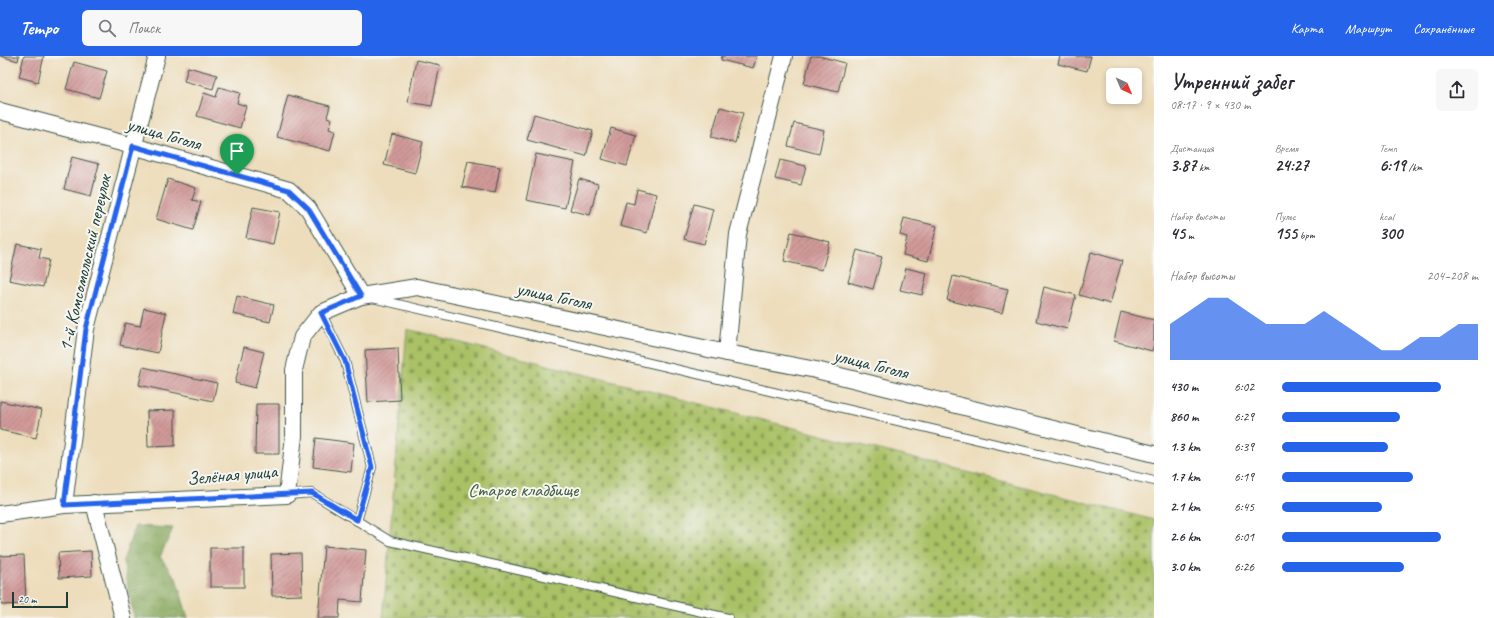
<!DOCTYPE html>
<html lang="ru">
<meta charset="utf-8">
<style>
:root{--surface:#fff;--page:#f7f7f7;--text:#2b2b33;--muted:#7c7c81;--accent:#2563eb}
body{margin:0;font-family:Caveat,sans-serif;background:var(--page);color:var(--text);height:100vh;display:flex;flex-direction:column;font-size:15px;white-space:nowrap}
*{box-sizing:border-box;margin:0}
p{font-size:13px;color:var(--muted)}
.icon{flex:none;width:22px;height:22px;fill:none;stroke:currentColor;stroke-width:2;stroke-linecap:round;stroke-linejoin:round}
.map{position:relative;flex:1;overflow:hidden}
.sheet{display:flex;flex-direction:column;background:var(--surface);width:340px}
.sheet>*{flex:none}
.needle{width:26px;rotate:136deg}
.controls{position:absolute;left:1106px;top:12px;display:grid;gap:8px}
.controls a{display:grid;place-items:center;width:36px;height:36px;border-radius:6px;background:var(--surface);box-shadow:0 2px 6px #0003;font-size:20px}
.scale{position:absolute;left:12px;bottom:10px;width:56px;box-sizing:border-box;padding-left:4px;border:2px solid #1f3d34;border-top:0;font-size:11px;line-height:14px;white-space:nowrap;color:#1f3d34;-webkit-text-stroke:3px #f6f6f2;paint-order:stroke}
.pin{position:absolute;display:grid;place-items:center;width:34px;height:34px;color:#fff;margin:-41px -17px;border-radius:50% 50% 50% 0;rotate:-45deg;box-shadow:0 0 4px #0007}
.pin .icon{rotate:45deg}
.round{display:grid;place-items:center;flex:none;width:42px;height:42px;border-radius:6px;background:var(--page)}
.summary{display:flex;align-items:center;justify-content:space-between;height:68px;padding:0 16px}
h1{font-size:22px;font-weight:700;line-height:30px}
.figures{display:grid;grid-template-columns:repeat(3,1fr);gap:6px;height:68px;padding:4px 16px}
.figures div{display:grid;align-content:center}
.figures b{font-size:17px;font-weight:700}
.figures small{font-size:11px;font-weight:400}
.figures p{font-size:11px}
.chart{height:112px;padding:8px 16px}
.chart p{display:flex;justify-content:space-between}
.chart svg{width:100%;height:72px;margin-top:4px;fill:var(--accent);opacity:.7}
ul{padding:0 16px;list-style:none;font-size:13px}
li{display:grid;grid-template-columns:64px 48px 1fr;align-items:center;height:30px}
li i{height:10px;border-radius:5px;background:var(--accent)}
header{display:flex;align-items:center;gap:24px;box-sizing:border-box;height:56px;padding:0 20px;background:var(--accent);color:#fff}
header strong{font-size:19px}
nav{display:flex;gap:22px;margin-inline-start:auto;font-size:14px}
.search{width:280px;height:36px;background:var(--page);display:flex;align-items:center;gap:10px;box-sizing:border-box;padding:0 14px;border-radius:6px;color:var(--muted);font-size:15px}
main{display:flex;flex:1;min-height:0}
.map>svg:first-child{display:block}
.forest{fill:url(#forest-crowns);stroke:#537248}
.cemetery{fill:url(#cemetery-stones);stroke:#647f4d}
.building{fill:url(#building-hatch)}
.lines{fill:none;stroke-linecap:round;stroke-linejoin:round}
.lane-casing{stroke:#3e5548;stroke-width:10}
.street-casing{stroke:#3e5548;stroke-width:18}
.lane{stroke:#fff;stroke-width:8}
.street{stroke:#fff;stroke-width:16}
.route-casing{stroke:#fff;stroke-width:8}
.route{stroke:#2563eb;stroke-width:5}
.labels{text-anchor:middle;dominant-baseline:central;stroke-width:4;stroke-linejoin:round;paint-order:stroke}
.street-label{font-size:19px;fill:#1f3d34;stroke:#f6f6f2}
.park-label{font-size:19px;fill:#425e40;stroke:#f6f6f2}
</style>
<header>
<strong>Tempo</strong>
<div class="search"><svg class="icon" aria-label="search" viewBox="0 0 24 24"><circle cx="10" cy="10" r="6"/><path d="M15 15l6 6"/></svg>Поиск</div>
<nav><a>Карта</a><a>Маршрут</a><a>Сохранённые</a></nav>
</header>
<main>
<div class="map">
<svg width="1154" height="562" viewBox="0 0 1154 562">
<defs>
<pattern id="forest-crowns" width="20" height="18" patternUnits="userSpaceOnUse"><rect width="20" height="18" fill="#87a75b"/><path d="M2 6a3 3 0 1 1 6 0M12 15a3 3 0 1 1 6 0" fill="none" stroke="#6e894c"/></pattern>
<pattern id="cemetery-stones" width="16" height="16" patternUnits="userSpaceOnUse"><rect width="16" height="16" fill="#aac166"/><path d="M2 7V4a2 2 0 0 1 4 0v3zM10 15v-3a2 2 0 0 1 4 0v3z" fill="#8a9e55"/></pattern>
<pattern id="building-hatch" width="6" height="6" patternUnits="userSpaceOnUse"><rect width="6" height="6" fill="#d19a99"/><path d="M-1 1l2-2M0 6l6-6M5 7l2-2" fill="none" stroke="#a97f7e"/></pattern>
</defs>
<rect width="100%" height="100%" fill="#f6f6f2"/>
<filter id="ink" filterUnits="userSpaceOnUse"><feTurbulence type="fractalNoise" baseFrequency=".025" numOctaves="2"/><feDisplacementMap in="SourceGraphic" scale="8" xChannelSelector="R" yChannelSelector="G"/><feConvolveMatrix kernelMatrix="1 2 1 2 8 2 1 2 1" color-interpolation-filters="sRGB"/></filter>
<filter id="wash" filterUnits="userSpaceOnUse"><feTurbulence type="fractalNoise" baseFrequency=".012" numOctaves="4" result="noise"/><feDisplacementMap in="SourceGraphic" scale="16" xChannelSelector="R" yChannelSelector="G"/><feGaussianBlur stdDeviation="0.9" result="paint"/><feColorMatrix in="noise" values="0 0 0 0 0 0 0 0 0 0 0 0 0 0 0 0 0 1.4 0 .05"/><feComposite in="paint" operator="in"/></filter>
<g filter="url(#wash)">
<rect width="100%" height="100%" fill="#edddbc"/>
<polygon class="forest" points="135,470 173,472 160,501 176,522 188,562 134,562 123,505"/>
<polygon class="cemetery" points="407,273 1154,464 1154,562 383,562"/>
<g id="blocks">
<g class="building">
<polygon points="0,0 19,0 18,5"/>
<polygon points="24,0 44,0 38,26 19,21"/>
<polygon points="722,0 757,0 753,12 721,4"/>
<polygon points="811,0 819,0 845,7 838,36 804,28"/>
<polygon points="1060,0 1091,0 1087,15 1058,8"/>
<polygon points="416,4 440,9 432,50 408,46"/>
<polygon points="74,6 107,15 99,42 66,33"/>
<polygon points="188,11 217,19 213,33 184,25"/>
<polygon points="219,31 240,37 237,47 246,50 240,72 197,60 204,37 216,41"/>
<polygon points="288,39 330,50 327,61 332,63 329,73 335,75 330,95 277,81"/>
<polygon points="720,51 743,57 735,87 711,81"/>
<polygon points="534,58 593,75 586,100 527,84"/>
<polygon points="794,67 824,74 819,98 788,90"/>
<polygon points="611,72 636,79 627,110 602,103"/>
<polygon points="392,78 423,86 415,117 384,109"/>
<polygon points="536,98 575,106 565,152 526,144"/>
<polygon points="72,101 99,108 91,140 64,133"/>
<polygon points="780,104 806,110 801,129 775,123"/>
<polygon points="468,105 500,111 495,137 462,131"/>
<polygon points="168,123 196,132 192,144 201,146 193,174 156,163"/>
<polygon points="579,123 598,128 590,159 570,154"/>
<polygon points="637,133 656,138 647,177 620,170 626,146 634,148"/>
<polygon points="694,148 713,153 704,188 684,183"/>
<polygon points="253,151 280,156 273,188 246,182"/>
<polygon points="904,162 937,170 928,205 903,199 907,181 900,179"/>
<polygon points="791,176 830,186 822,214 784,205"/>
<polygon points="17,188 41,193 39,202 49,204 43,231 9,224"/>
<polygon points="857,194 882,201 873,233 848,226"/>
<polygon points="1091,196 1122,205 1110,248 1079,239"/>
<polygon points="906,212 927,217 922,239 900,234"/>
<polygon points="953,220 1008,233 1002,257 947,244"/>
<polygon points="1044,231 1076,239 1067,273 1036,265"/>
<polygon points="237,240 274,249 270,266 233,258"/>
<polygon points="144,252 166,257 158,297 120,289 125,267 140,270"/>
<polygon points="1121,256 1154,264 1154,288 1152,295 1114,285"/>
<polygon points="244,291 264,296 255,332 235,327"/>
<polygon points="398,292 400,344 368,346 365,294"/>
<polygon points="143,311 217,327 213,345 139,329"/>
<polygon points="0,345 42,354 36,382 0,374"/>
<polygon points="256,348 279,348 279,398 255,398"/>
<polygon points="175,354 175,390 148,391 147,355"/>
<polygon points="316,382 354,387 351,416 313,411"/>
<polygon points="324,490 366,494 362,546 340,544 339,562 318,562"/>
<rect x="210" y="492" width="34" height="39"/>
<polygon points="91,495 92,520 59,522 58,497"/>
<polygon points="301,497 302,539 272,540 271,498"/>
<polygon points="24,499 26,548 2,549 1,542 0,542 0,500"/>
</g>
</g>
</g>
<g filter="url(#ink)">
<use href="#blocks" fill-opacity="0" stroke="#3e5548" stroke-width="1"/>
<g class="lines">
<defs>
<g id="lane">
<polyline points="372,242 1154,425"/>
<polyline points="321,257 345,305 372,411 357,465"/>
<polyline points="287,439 312,437 390,485 728,562"/>
</g>
<g id="street">
<polyline points="0,55 133,90 289,134 308,152 361,240"/>
<polyline points="727,297 738,178 784,0"/>
<polyline points="94,447 123,562"/>
<polyline points="64,449 86,273 157,0"/>
<polyline points="0,458 64,449 287,439 294,380 294,314 302,281 321,257 361,240 417,231 727,297 816,314 1154,398"/>
</g>
</defs>
<use href="#lane" class="lane-casing"/>
<use href="#street" class="street-casing"/>
<use href="#lane" class="lane"/>
<use href="#street" class="street"/>
</g>
</g>
<g class="lines" filter="url(#ink)">
<defs>
<polygon id="route" points="133,90 289,134 308,152 361,240 321,257 345,305 372,411 357,464 312,437 64,449 86,273"/>
</defs>
<use href="#route" class="route-casing"/>
<use href="#route" class="route"/>
</g>
<g class="labels">
<g class="street-label">
<text transform="translate(164 78) rotate(16)">улица Гоголя</text>
<text transform="translate(85 207) rotate(-77)">1-й Комсомольский переулок</text>
<text transform="translate(554 240) rotate(12)">улица Гоголя</text>
<text transform="translate(871 308) rotate(14)">улица Гоголя</text>
<text transform="translate(232 419) rotate(-5)">Зелёная улица</text>
</g>
<g class="park-label">
<text x="523" y="434">Старое кладбище</text>
</g>
</g>
</svg>
<div class="controls">
<a><svg class="needle" viewBox="-14 -14 28 28"><path d="M0-13l5 13h-10z" fill="#e53935"/><path d="M0 13l5-13h-10z" fill="#7c7c81"/></svg></a>
</div>
<div class="scale">20 m</div>
<div class="pin" style="left:237px;top:119px;background:#1e9e55"><svg class="icon" aria-label="arrive" viewBox="0 0 24 24"><path d="M6 21V4h12l-3 4 3 4H6"/></svg></div>
</div>
<section class="sheet">
<div class="summary"><div><h1>Утренний забег</h1><p>08:17 · 9 × 430 m</p></div><a class="round"><svg class="icon" aria-label="share" viewBox="0 0 24 24"><path d="M12 15V3M7 8l5-5 5 5M5 13v7h14v-7"/></svg></a></div>
<div class="figures">
<div><p>Дистанция</p><b>3.87<small> km</small></b></div>
<div><p>Время</p><b>24:27</b></div>
<div><p>Темп</p><b>6:19<small> /km</small></b></div>
</div>
<div class="figures">
<div><p>Набор высоты</p><b>45<small> m</small></b></div>
<div><p>Пульс</p><b>155<small> bpm</small></b></div>
<div><p>kcal</p><b>300</b></div>
</div>
<div class="chart"><p><span>Набор высоты</span>204–208 m</p>
<svg viewBox="0 0 160 44" preserveAspectRatio="none"><path d="M0 44V22L10 14L20 6L30 6L40 14L50 22L60 22L70 22L80 14L90 22L100 30L110 38L120 38L130 30L140 30L150 22L160 22V44z"/></svg>
</div>
<ul>
<li><b>430 m</b>6:02<i style="width:81%"></i></li>
<li><b>860 m</b>6:29<i style="width:60%"></i></li>
<li><b>1.3 km</b>6:39<i style="width:54%"></i></li>
<li><b>1.7 km</b>6:19<i style="width:67%"></i></li>
<li><b>2.1 km</b>6:45<i style="width:51%"></i></li>
<li><b>2.6 km</b>6:01<i style="width:81%"></i></li>
<li><b>3.0 km</b>6:26<i style="width:62%"></i></li>
</ul>
</section>
</main>
